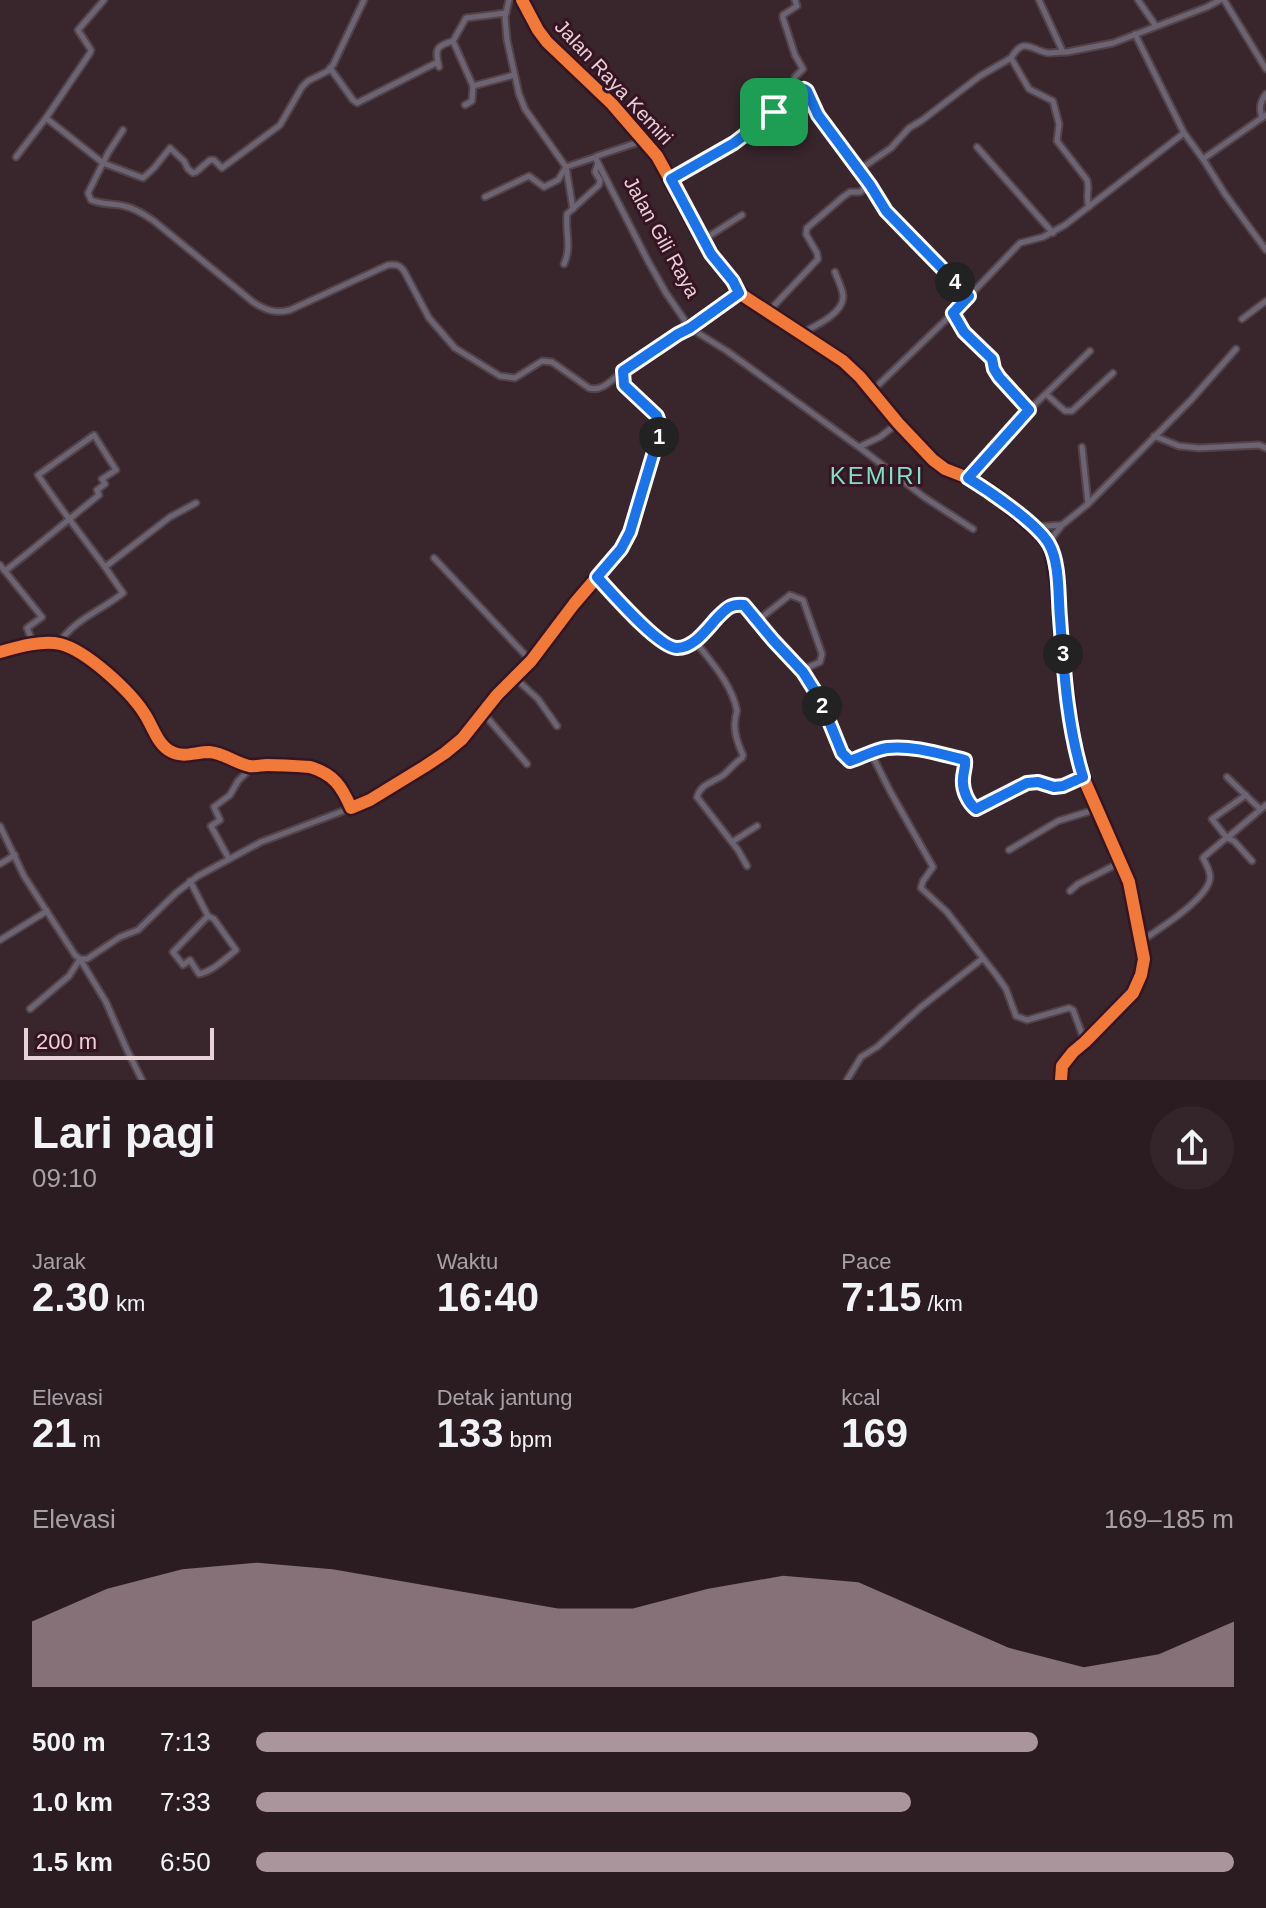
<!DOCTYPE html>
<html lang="id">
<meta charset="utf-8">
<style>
:root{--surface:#2b1c22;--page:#33252a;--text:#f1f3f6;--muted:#a6a1a5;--accent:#ab959c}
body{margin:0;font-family:Arial,sans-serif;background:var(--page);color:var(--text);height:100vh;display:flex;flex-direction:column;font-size:30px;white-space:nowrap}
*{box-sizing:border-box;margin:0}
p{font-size:26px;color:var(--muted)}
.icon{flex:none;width:44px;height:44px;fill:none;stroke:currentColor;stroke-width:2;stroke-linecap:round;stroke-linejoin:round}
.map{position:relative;height:1080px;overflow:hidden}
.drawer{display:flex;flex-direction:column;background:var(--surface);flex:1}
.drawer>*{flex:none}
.scale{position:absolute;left:24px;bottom:20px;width:190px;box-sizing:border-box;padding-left:8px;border:4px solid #e9d1d8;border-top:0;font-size:22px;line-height:28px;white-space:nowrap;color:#e9d1d8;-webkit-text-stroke:6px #361422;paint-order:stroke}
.pin{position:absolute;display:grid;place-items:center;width:68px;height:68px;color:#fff;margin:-34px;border-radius:16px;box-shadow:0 4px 12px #0006}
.km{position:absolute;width:40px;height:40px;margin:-20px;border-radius:50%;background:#222;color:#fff;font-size:22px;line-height:40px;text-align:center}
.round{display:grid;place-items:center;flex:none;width:84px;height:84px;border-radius:42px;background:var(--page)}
.summary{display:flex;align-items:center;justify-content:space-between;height:136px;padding:0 32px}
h1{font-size:44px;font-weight:600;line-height:60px}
.stats{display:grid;grid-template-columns:repeat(3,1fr);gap:12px;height:136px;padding:8px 32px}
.stats div{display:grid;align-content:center}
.stats b{font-size:40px;font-weight:600}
.stats small{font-size:22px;font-weight:400}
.stats p{font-size:22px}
.chart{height:224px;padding:16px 32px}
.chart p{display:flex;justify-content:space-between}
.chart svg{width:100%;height:144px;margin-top:8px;fill:var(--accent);opacity:.7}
ul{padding:0 32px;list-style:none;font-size:26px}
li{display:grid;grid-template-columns:128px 96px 1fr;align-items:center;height:60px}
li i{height:20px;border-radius:10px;background:var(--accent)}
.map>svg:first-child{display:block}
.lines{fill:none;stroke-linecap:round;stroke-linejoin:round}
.minor-casing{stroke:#534349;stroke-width:9}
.tertiary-casing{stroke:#534349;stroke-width:10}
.minor{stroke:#6c6472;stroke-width:5}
.tertiary{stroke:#6c6472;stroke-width:6}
.cycleway-casing{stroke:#361422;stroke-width:17}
.cycleway{stroke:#f17a3a;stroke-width:12}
.route-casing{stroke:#fff;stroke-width:16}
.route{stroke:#1a73e8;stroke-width:10}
.labels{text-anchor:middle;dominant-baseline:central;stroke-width:6;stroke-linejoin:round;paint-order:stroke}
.street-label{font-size:20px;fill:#e9d1d8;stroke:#361422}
.quarter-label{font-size:24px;letter-spacing:2px;fill:#7de0c8;stroke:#361422}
</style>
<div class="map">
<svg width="1266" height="1080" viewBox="0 0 1266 1080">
<rect width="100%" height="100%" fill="#39262d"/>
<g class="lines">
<defs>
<g id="minor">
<polyline points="104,0 78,30 91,50 90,53 46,118 103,163 143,178 154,168 170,148 184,161 188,169 193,173 196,172 210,160 214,160 222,168 280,125 302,87 308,81 328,71 333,65 364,0"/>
<polyline points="509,0 505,17 507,40 519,94 525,109 566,167 573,209"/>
<polyline points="1039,0 1063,52 1067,52 1113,43 1207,7 1220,0"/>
<polyline points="1138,0 1156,26"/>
<polyline points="1224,0 1266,69"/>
<polyline points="1135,34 1184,133 1203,159 1266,115"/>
<polyline points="453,41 473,86"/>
<path d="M1063,52c-4,0 -11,1 -15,1 -17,-3 -24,-17 -37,5l18,31 24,12 6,23 -2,17 30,39c3,9 -2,17 2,27"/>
<path d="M439,67c-4,-17 -4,-21 14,-26l13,-23 40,-5"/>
<polyline points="330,68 353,100 357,103 438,62"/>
<polyline points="795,77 803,69 795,55 783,18 783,15 797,6 795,0"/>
<polyline points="465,105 472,101 473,86 514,75"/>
<polyline points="774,111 802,90 807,91 818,115 859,170"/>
<path d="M1262,118c-3,-10 -2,-16 4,-24"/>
<path d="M123,130l-15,23 -20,40 3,7c12,5 21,3 33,6 11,2 21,9 30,15l99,81c12,8 23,12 37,8l98,-45c8,-1 12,0 16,6l25,47 26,30 45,28 15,2 27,-17 10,1 37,26c14,4 23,-9 33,-16"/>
<polyline points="645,140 597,156 596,159 648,261 666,293 690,328 727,351 856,445 859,447 880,437 898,423"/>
<polyline points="977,147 1053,233"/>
<polyline points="16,157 46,118"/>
<polyline points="1203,159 1225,194 1266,250"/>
<polyline points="671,179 734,143 774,112 749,85"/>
<polyline points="485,197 529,176 544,187 558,180 566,167 596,157"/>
<polyline points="703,240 742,215"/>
<path d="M564,264c8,-17 1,-32 3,-50l32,-29 1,-5 -5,-8 3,-9"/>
<polyline points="969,296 886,211 859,170 891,148 909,128 921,121 980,76 1011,58"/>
<polyline points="769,311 818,259 817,253 806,234 807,228 843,197 850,192 860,192 870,185"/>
<polyline points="953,313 964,332 976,345 992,359 994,369 999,377 1029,410"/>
<polyline points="1242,319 1266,301"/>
<path d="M802,333c13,-7 40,-19 41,-35 1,-8 -6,-19 -8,-26"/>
<polyline points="872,391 953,313 1020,243 1043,237 1065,225 1184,133"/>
<polyline points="1046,394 1065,411 1072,411 1113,373"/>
<polyline points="1154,436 1179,446 1199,448 1259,445 1266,448"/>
<polyline points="859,447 924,497 973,529"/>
<polyline points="1082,447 1088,503"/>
<polyline points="968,478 1029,410 1090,351"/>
<polyline points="1033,527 1061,525"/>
<polyline points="1048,543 1062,525 1088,504 1191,400 1236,349"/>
<polyline points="434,558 531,661"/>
<polyline points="0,565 42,617 27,628 34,645"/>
<path d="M5,571c32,-25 63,-51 94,-76l-2,-5 8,-6 -3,-5 14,-9 -22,-35 -56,40c21,32 45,62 67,92"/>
<path d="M597,578c14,14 62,70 81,70 16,-1 29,-19 40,-30 8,-9 13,-15 26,-13l29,35 30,32 17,27 22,54 8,8c12,-4 24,-11 37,-13 25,-3 53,6 78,12 1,7 -2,12 -3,19 0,11 6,23 14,30l51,-26 11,-1 16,5 9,-1 20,-9"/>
<polyline points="757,621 790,595 803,600 822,654 820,662 802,670"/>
<path d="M695,641c16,21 37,43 42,70 -5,15 -1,29 6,44l-1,3c-8,5 -13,13 -20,18 -11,7 -21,8 -25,21l41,53 9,16"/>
<path d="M59,643c16,-24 43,-33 64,-50l-18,-26 65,-50 26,-14"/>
<path d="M0,652c18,-5 42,-12 60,-8 26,6 70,47 84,69 9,13 13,32 28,39 12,6 24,0 37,0 15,1 26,11 40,14 6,1 12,-1 18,-1 15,0 29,1 43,2 24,7 32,20 41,41l19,-8 54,-33 21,-14 17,-14 35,-44 34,-34 43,-57 47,-55 9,-17 31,-104 -4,-12 -33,-31 -1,-14 55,-37 12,-6 49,-35"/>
<polyline points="514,677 538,699 557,726"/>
<polyline points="484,714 527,764"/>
<polyline points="871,753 890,791 933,867 923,881 921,888 947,912 997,976 1006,989 1016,1016 1027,1020 1069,1008 1073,1010 1085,1042"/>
<polyline points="1227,777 1260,809"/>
<polyline points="1246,795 1212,819 1227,838 1266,805"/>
<polyline points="0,826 24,876 75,955 80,959 87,959 120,937 138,930 176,893 198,876 261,842 351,808"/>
<polyline points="732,842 757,826"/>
<polyline points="1009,850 1058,821 1097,809"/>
<polyline points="229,859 211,826 220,820 214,807 230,795 238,781 252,767"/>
<polyline points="0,864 15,855"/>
<path d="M190,881l18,35 6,3 22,31c-11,9 -23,21 -37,24l-9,-14 -7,5 -10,-13 35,-36"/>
<polyline points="1070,891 1078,884 1121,862"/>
<polyline points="0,940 47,911"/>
<path d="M1140,942c17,-12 70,-44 70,-65 0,-7 -4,-13 -7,-19l2,-2 20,-17 2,-1 7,3 18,20"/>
<polyline points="30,1009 69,976 80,959 106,1002 127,1050 142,1080"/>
<polyline points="847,1080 861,1057 877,1047 921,1007 982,959"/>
</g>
<polyline id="tertiary" points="522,0 538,30 547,42 612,104 657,156 711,254 733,281 739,293 843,361 860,377 898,423 933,460 945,469 968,478 998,497 1041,534 1048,543 1051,550 1057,582 1064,672 1074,742 1083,777 1129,882 1144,959 1141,975 1133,993 1085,1042 1073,1052 1062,1066 1061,1080"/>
</defs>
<use href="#minor" class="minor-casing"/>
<use href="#tertiary" class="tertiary-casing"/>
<use href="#minor" class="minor"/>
<use href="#tertiary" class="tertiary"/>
<defs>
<g id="cycleway">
<polyline points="522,0 538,30 547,42 612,104 657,156 711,254 733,281 739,293 843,361 860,377 898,423 933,460 945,469 968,478 998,497 1041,534 1048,543 1051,550 1057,582 1064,672 1074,742 1083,777 1129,882 1144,959 1141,975 1133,993 1085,1042 1073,1052 1062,1066 1061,1080"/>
<path d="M0,652c18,-5 42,-12 60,-8 26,6 70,47 84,69 9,13 13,32 28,39 12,6 24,0 37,0 15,1 26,11 40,14 6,1 12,-1 18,-1 15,0 29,1 43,2 24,7 32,20 41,41l19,-8 54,-33 21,-14 17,-14 35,-44 34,-34 43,-57 47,-55 9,-17 31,-104 -4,-12 -33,-31 -1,-14 55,-37 12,-6 49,-35"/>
</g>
</defs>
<use href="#cycleway" class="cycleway-casing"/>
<use href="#cycleway" class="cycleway"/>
</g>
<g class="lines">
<defs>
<path id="route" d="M804,89l3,2 11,24 52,70 16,26 83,85 -16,17 11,19 28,27 2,10 5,8 30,33 -61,68c21,13 69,45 81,66 11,19 9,53 11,74 4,53 7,107 23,159l-20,9 -9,1 -16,-5 -11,1 -51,26c-8,-6 -14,-19 -13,-30 0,-7 3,-12 2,-19 -25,-6 -53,-15 -78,-12 -13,2 -25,9 -37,13l-8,-8 -22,-54 -17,-27 -30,-32 -29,-35c-13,-2 -18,4 -27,13 -10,11 -23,30 -40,30 -18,0 -66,-56 -80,-71l24,-28 9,-17 31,-104 -4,-12 -33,-31 -1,-14 55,-37 12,-6 49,-35 -6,-12 -22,-27 -40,-75 63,-36z"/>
</defs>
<use href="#route" class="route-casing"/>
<use href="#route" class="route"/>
</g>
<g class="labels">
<g class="street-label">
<text transform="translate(614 82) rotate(47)">Jalan Raya Kemiri</text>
<text transform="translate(662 237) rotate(61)">Jalan Gili Raya</text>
</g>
<g class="quarter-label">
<text x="877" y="475">KEMIRI</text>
</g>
</g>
</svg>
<div class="scale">200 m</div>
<div class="pin" style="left:774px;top:112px;background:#1e9e55"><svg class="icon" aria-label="arrive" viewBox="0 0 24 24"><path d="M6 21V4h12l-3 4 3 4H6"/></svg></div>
<b class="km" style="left:659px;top:437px">1</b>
<b class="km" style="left:822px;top:706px">2</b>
<b class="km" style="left:1063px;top:654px">3</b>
<b class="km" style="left:955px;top:282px">4</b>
</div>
<section class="drawer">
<div class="summary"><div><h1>Lari pagi</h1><p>09:10</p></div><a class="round"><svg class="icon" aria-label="share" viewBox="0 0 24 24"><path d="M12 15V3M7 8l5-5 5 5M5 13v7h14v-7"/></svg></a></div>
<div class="stats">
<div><p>Jarak</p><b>2.30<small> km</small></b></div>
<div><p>Waktu</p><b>16:40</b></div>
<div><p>Pace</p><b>7:15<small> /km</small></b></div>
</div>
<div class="stats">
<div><p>Elevasi</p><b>21<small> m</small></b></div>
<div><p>Detak jantung</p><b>133<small> bpm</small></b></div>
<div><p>kcal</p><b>169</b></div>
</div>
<div class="chart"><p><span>Elevasi</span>169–185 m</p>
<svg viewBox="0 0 160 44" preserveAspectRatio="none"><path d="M0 44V24L10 14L20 8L30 6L40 8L50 12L60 16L70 20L80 20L90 14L100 10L110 12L120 22L130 32L140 38L150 34L160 24V44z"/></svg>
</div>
<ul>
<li><b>500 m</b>7:13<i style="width:80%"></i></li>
<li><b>1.0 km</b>7:33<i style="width:67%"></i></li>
<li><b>1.5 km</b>6:50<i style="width:100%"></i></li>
</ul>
</section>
